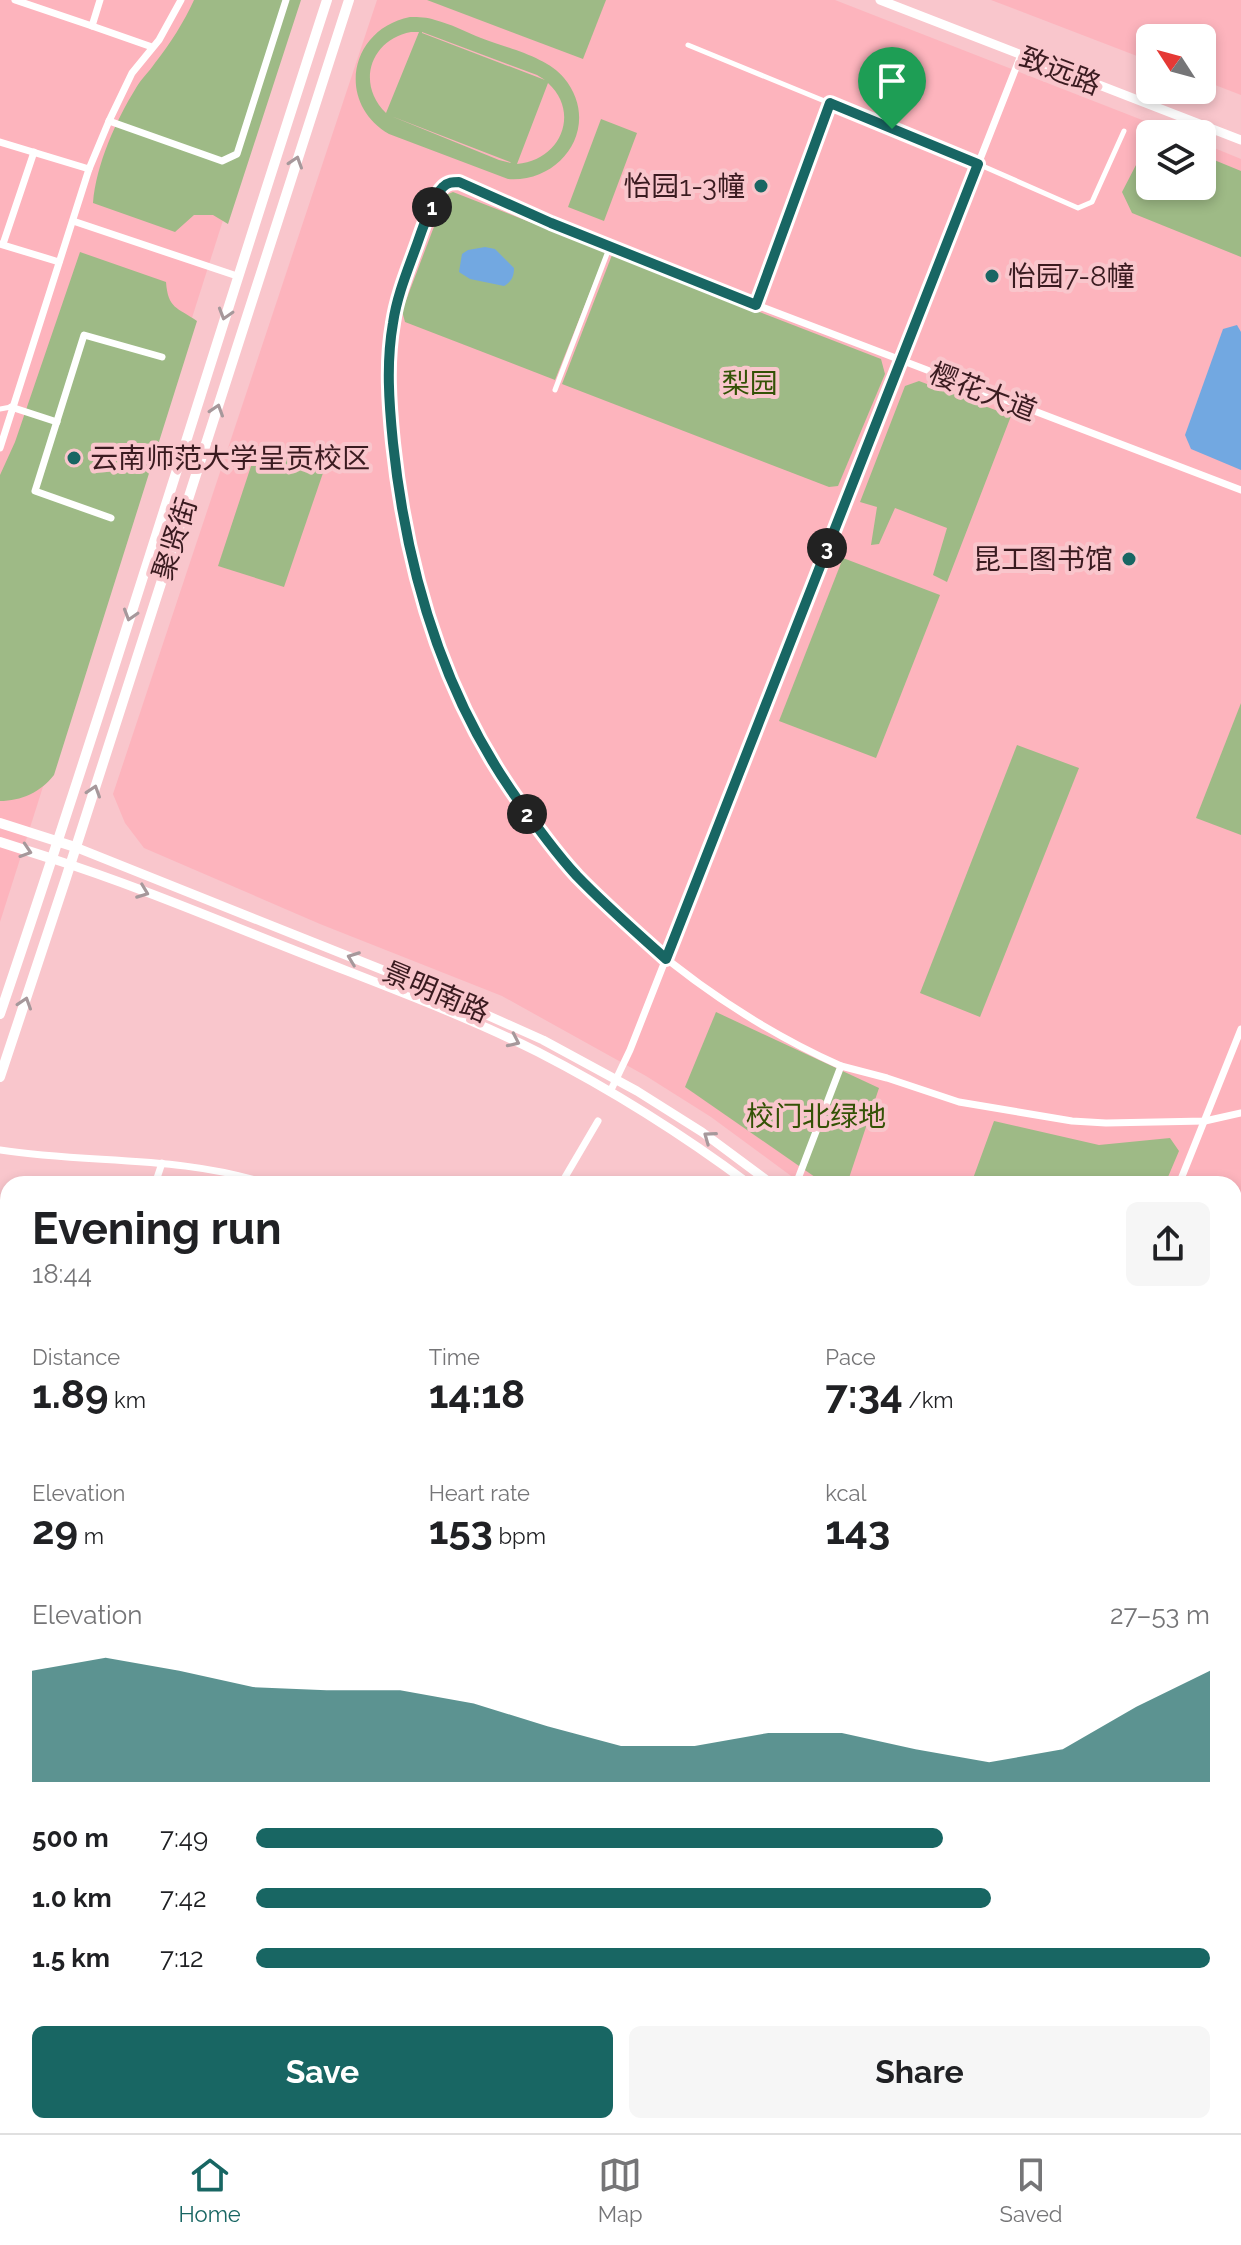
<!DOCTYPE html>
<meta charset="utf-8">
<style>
:root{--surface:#fff;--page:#f6f6f6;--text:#202124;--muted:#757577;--line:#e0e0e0;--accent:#186663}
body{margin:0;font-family:Raleway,"Noto Sans SC",sans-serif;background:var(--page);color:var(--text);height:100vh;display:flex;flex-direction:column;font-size:30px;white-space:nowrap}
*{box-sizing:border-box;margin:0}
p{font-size:26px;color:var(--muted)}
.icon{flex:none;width:44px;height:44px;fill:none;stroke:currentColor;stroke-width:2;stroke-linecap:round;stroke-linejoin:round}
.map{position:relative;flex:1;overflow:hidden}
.sheet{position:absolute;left:0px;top:1176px;width:1242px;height:958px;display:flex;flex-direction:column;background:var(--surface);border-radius:24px 24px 0 0;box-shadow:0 4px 12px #0003}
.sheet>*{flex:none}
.needle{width:52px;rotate:306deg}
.fabs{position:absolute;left:1136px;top:24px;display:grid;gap:16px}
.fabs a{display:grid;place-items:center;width:80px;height:80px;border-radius:12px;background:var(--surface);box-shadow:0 4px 12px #0003;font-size:40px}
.pin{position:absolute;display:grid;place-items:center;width:68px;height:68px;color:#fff;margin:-82px -34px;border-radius:50% 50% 50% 0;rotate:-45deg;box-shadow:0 0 8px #0007}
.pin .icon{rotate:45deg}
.km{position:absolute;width:40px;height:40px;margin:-20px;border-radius:50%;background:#222;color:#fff;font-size:22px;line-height:40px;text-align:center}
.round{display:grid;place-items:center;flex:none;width:84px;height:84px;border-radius:12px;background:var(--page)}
.summary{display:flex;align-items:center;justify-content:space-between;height:136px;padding:0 32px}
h1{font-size:44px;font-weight:700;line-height:60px}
.stats{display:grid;grid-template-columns:repeat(3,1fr);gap:12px;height:136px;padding:8px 32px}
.stats div{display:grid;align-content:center}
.stats b{font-size:40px;font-weight:700}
.stats small{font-size:22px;font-weight:400}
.stats p{font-size:22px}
.chart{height:224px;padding:16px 32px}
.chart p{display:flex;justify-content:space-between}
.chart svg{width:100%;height:144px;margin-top:8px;fill:var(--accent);opacity:.7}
.button{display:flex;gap:16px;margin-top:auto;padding:16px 32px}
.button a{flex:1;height:92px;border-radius:12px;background:var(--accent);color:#fff;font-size:32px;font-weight:700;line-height:92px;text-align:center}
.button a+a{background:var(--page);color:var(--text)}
ul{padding:0 32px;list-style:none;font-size:26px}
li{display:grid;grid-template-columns:128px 96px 1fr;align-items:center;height:60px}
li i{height:20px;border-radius:10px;background:var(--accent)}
.tabs{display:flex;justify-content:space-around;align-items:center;height:112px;border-top:2px solid var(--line);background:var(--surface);font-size:22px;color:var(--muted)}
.tabs a{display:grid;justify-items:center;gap:4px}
.tabs .on{color:var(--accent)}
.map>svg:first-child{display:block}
.built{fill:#fdb4bd}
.green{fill:#9eba86;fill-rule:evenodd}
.water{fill:#72a8e1}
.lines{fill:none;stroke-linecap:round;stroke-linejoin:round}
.pedestrian{stroke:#fff;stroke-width:5}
.minor{stroke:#fff;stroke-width:7}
.tertiary{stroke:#fff;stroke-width:9}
.secondary{stroke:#fff;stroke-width:10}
.oneway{stroke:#a6989b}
.route-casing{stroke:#fff;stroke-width:16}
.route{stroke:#186663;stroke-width:10}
.poi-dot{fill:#186663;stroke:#f9c6cc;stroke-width:3}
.labels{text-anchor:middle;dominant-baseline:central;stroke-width:8;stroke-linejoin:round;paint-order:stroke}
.street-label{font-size:28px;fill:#3a1b20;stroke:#f9c6cc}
.poi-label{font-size:28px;fill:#3a1b20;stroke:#f9c6cc;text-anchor:end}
.park-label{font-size:28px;fill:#335205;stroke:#f9c6cc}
</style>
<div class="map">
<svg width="1241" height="2133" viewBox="0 0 1241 2133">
<rect width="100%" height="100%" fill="#f9c6cc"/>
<g class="built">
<polygon points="0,0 293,0 0,922"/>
<polygon points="377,0 835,0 1178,134 1150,134 1150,186 1202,186 1202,143 1241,159 1241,1758 1234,1745 1234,1184 802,1184 711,1117 646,1076 502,996 320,924 144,848 125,823 113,794"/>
<polygon points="991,0 1241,0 1241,95 1202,80 1202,38 1150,38 1150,61"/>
</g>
<g class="green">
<path d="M194,0h107l-73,224 -15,-9h-19l-19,17 -82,-29c3,-38 23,-83 43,-115 5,-9 13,-16 19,-25 15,-19 29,-41 39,-63z"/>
<polygon points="427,0 606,0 583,59"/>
<path d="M410,17c9,0 17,0 25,3 16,4 31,12 46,18 26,10 66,19 83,40 38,46 -1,105 -56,101l-119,-45c-54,-32 -39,-105 21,-117zM411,32h8l-33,81c-30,-29 -16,-73 25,-81zM422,32l115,43 8,5 -123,-47zM548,83c33,30 12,78 -31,81zM391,116l119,46 1,1 -12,-3z"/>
<polygon points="601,119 637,133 604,221 568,207"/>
<polygon points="1150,138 1150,186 1202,186 1202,155 1241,171 1241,257 1132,213 1122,192"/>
<polygon points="453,192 606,252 555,380 405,322 402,311 446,195"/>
<path d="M80,252l86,30c2,27 11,25 31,39l-143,454c-13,17 -33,26 -54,26v-326l15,-33z"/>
<polygon points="612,255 881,359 885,374 838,486 829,487 562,384"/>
<polygon points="919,381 1011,416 947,582 933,575 947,528 895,508 879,544 871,545 877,507 860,502 905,386"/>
<polygon points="257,448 324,470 284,587 218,566"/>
<polygon points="843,558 940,595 876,758 779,721"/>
<polygon points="1241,703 1241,835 1196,818"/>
<polygon points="1017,745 1079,768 980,1017 920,993"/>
<polygon points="716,1012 879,1088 847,1184 825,1184 685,1087"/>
<polygon points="994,1121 1099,1145 1170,1138 1179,1151 1165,1184 971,1184"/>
<polygon points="1234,1453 1241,1456 1241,1495 1234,1514"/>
</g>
<g class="water">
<path d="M485,247l10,2 19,19c0,9 -3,14 -10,18l-34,-7 -11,-7 3,-18 6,-4z"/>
<polygon points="1237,325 1241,332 1241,470 1191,449 1185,435 1223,329"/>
</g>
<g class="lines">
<g class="pedestrian">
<polyline points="688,45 978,164 1078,208 1092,202 1124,131"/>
<polyline points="756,305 830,103"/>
<polyline points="555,390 610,246"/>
<polyline points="0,409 11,407"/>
</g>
<g class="minor">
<polyline points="15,0 92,26 100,0"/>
<polyline points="92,26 152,47"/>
<polyline points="109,121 222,161 237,154 286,0"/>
<polyline points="0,142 89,169"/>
<polyline points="73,221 237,276"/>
<polyline points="0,244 59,262"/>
<polyline points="3,244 34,152"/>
<polyline points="11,407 57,422"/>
<polyline points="0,448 89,169 109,121 132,73 159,40 181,0"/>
<polyline points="111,518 35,491 84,335 162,357"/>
<polyline points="841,1066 887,1078 959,1102 1072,1121 1106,1123 1205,1121 1241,1113"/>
<polyline points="610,1092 630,1050 1021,55"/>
<path d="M0,1150c89,14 181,5 268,34"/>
<polyline points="155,1184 162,1163"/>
<polyline points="561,1184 598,1121"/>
<path d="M796,1184l45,-118c-134,-60 -273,-173 -347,-301 -53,-93 -88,-197 -99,-303 -4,-46 -10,-92 -3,-138 8,-46 29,-89 46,-131 7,-9 11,-11 21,-11l92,41 130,53 560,214"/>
<polyline points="1179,1184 1241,1029"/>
<polyline points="1161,2133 1178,2126"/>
</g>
<g class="tertiary">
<polyline points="880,0 1241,140"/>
<polyline points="75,847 408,980 543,1040 637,1091 702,1132 772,1184"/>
<path d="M53,859c81,26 159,59 238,90 83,33 167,63 247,103 74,38 144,82 211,132"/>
<polyline points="1234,1789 1241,1803"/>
<polyline points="1234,1828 1241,1843"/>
<polyline points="236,2133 244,2126"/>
</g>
<g class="secondary">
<polyline points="0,823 75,847"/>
<polyline points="0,842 53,859"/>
<path d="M0,1014c114,-336 217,-676 327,-1014"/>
<polyline points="0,1077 66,878 349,0"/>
<polyline points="0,1616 8,1620"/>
<polyline points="0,1653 8,1657"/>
<polyline points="1234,1939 1241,1936"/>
<polyline points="1234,1964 1241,1961"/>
<polyline points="540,2126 544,2133"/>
<polyline points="580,2126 584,2133"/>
<polyline points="758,2133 776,2126"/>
<polyline points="819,2133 836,2126"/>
</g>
</g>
<defs><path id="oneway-chevron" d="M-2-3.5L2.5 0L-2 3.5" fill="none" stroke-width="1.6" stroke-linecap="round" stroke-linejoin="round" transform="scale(2)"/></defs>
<g class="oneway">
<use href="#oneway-chevron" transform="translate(296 162) rotate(-72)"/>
<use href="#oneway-chevron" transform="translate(225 314) rotate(107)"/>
<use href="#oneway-chevron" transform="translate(217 410) rotate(-72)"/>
<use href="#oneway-chevron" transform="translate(130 615) rotate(107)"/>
<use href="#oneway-chevron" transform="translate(94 791) rotate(-72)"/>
<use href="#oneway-chevron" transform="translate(26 851) rotate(18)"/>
<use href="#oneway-chevron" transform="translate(143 892) rotate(21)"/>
<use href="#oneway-chevron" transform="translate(353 958) rotate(-159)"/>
<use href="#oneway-chevron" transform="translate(25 1003) rotate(-72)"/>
<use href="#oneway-chevron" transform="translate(514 1041) rotate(25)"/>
<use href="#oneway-chevron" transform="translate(709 1137) rotate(-144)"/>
</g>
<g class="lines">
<defs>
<path id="route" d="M830,103l148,61 -312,795c-30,-27 -61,-54 -89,-83 -24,-26 -46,-57 -66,-86 -70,-102 -105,-225 -118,-347 -4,-40 -7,-80 0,-120 4,-27 14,-51 23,-76 5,-14 17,-51 27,-60 5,-5 10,-5 16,-5l92,41 205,82z"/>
</defs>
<use href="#route" class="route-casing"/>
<use href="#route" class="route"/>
</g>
<g class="poi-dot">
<circle cx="761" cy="186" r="8"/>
<circle cx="992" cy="276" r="8"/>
<circle cx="74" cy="458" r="8"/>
<circle cx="1129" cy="559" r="8"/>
</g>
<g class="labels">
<g class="street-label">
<text transform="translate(1060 71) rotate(21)">致远路</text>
<text transform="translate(983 392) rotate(21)">樱花大道</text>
<text transform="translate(175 539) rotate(-72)">聚贤街</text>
<text transform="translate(436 992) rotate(23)">景明南路</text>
</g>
<g class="poi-label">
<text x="745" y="186">怡园1-3幢</text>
<text x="1008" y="276" text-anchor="start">怡园7-8幢</text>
<text x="90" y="458" text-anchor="start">云南师范大学呈贡校区</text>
<text x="1113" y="559">昆工图书馆</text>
</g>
<g class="park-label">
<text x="750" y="383">梨园</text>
<text x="816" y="1116">校门北绿地</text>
</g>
</g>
</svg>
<div class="fabs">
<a><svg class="needle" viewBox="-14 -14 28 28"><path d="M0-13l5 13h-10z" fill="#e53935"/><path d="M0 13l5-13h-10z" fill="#757577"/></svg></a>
<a><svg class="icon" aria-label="layers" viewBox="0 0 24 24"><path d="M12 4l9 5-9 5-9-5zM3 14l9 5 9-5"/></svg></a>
</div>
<div class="pin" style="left:892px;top:129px;background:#1e9e55"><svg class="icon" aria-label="arrive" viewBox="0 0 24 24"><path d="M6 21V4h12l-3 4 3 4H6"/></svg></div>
<b class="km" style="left:432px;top:207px">1</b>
<b class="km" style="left:527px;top:814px">2</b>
<b class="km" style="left:827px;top:548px">3</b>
<section class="sheet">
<div class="summary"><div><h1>Evening run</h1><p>18:44</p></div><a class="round"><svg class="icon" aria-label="share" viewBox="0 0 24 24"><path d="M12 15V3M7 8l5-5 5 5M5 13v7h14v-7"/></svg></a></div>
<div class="stats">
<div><p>Distance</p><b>1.89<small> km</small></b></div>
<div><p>Time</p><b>14:18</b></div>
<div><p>Pace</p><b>7:34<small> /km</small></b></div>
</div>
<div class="stats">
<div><p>Elevation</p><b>29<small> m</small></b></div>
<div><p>Heart rate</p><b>153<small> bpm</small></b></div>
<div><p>kcal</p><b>143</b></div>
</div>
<div class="chart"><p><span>Elevation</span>27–53 m</p>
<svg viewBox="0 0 160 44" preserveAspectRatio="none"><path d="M0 44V10L10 6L20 10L30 15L40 16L50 16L60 20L70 27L80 33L90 33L100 29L110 29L120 34L130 38L140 34L150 21L160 10V44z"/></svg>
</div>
<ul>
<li><b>500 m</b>7:49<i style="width:72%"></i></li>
<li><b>1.0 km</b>7:42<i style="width:77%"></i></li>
<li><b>1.5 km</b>7:12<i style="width:100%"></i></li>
</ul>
<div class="button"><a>Save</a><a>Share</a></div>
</section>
</div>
<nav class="tabs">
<a class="on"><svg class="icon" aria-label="home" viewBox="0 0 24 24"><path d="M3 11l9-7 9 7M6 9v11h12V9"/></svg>Home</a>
<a><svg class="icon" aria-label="map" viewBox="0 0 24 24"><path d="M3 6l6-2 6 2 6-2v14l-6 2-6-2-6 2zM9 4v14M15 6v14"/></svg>Map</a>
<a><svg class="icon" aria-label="saved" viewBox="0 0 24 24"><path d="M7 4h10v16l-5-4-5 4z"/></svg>Saved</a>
</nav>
